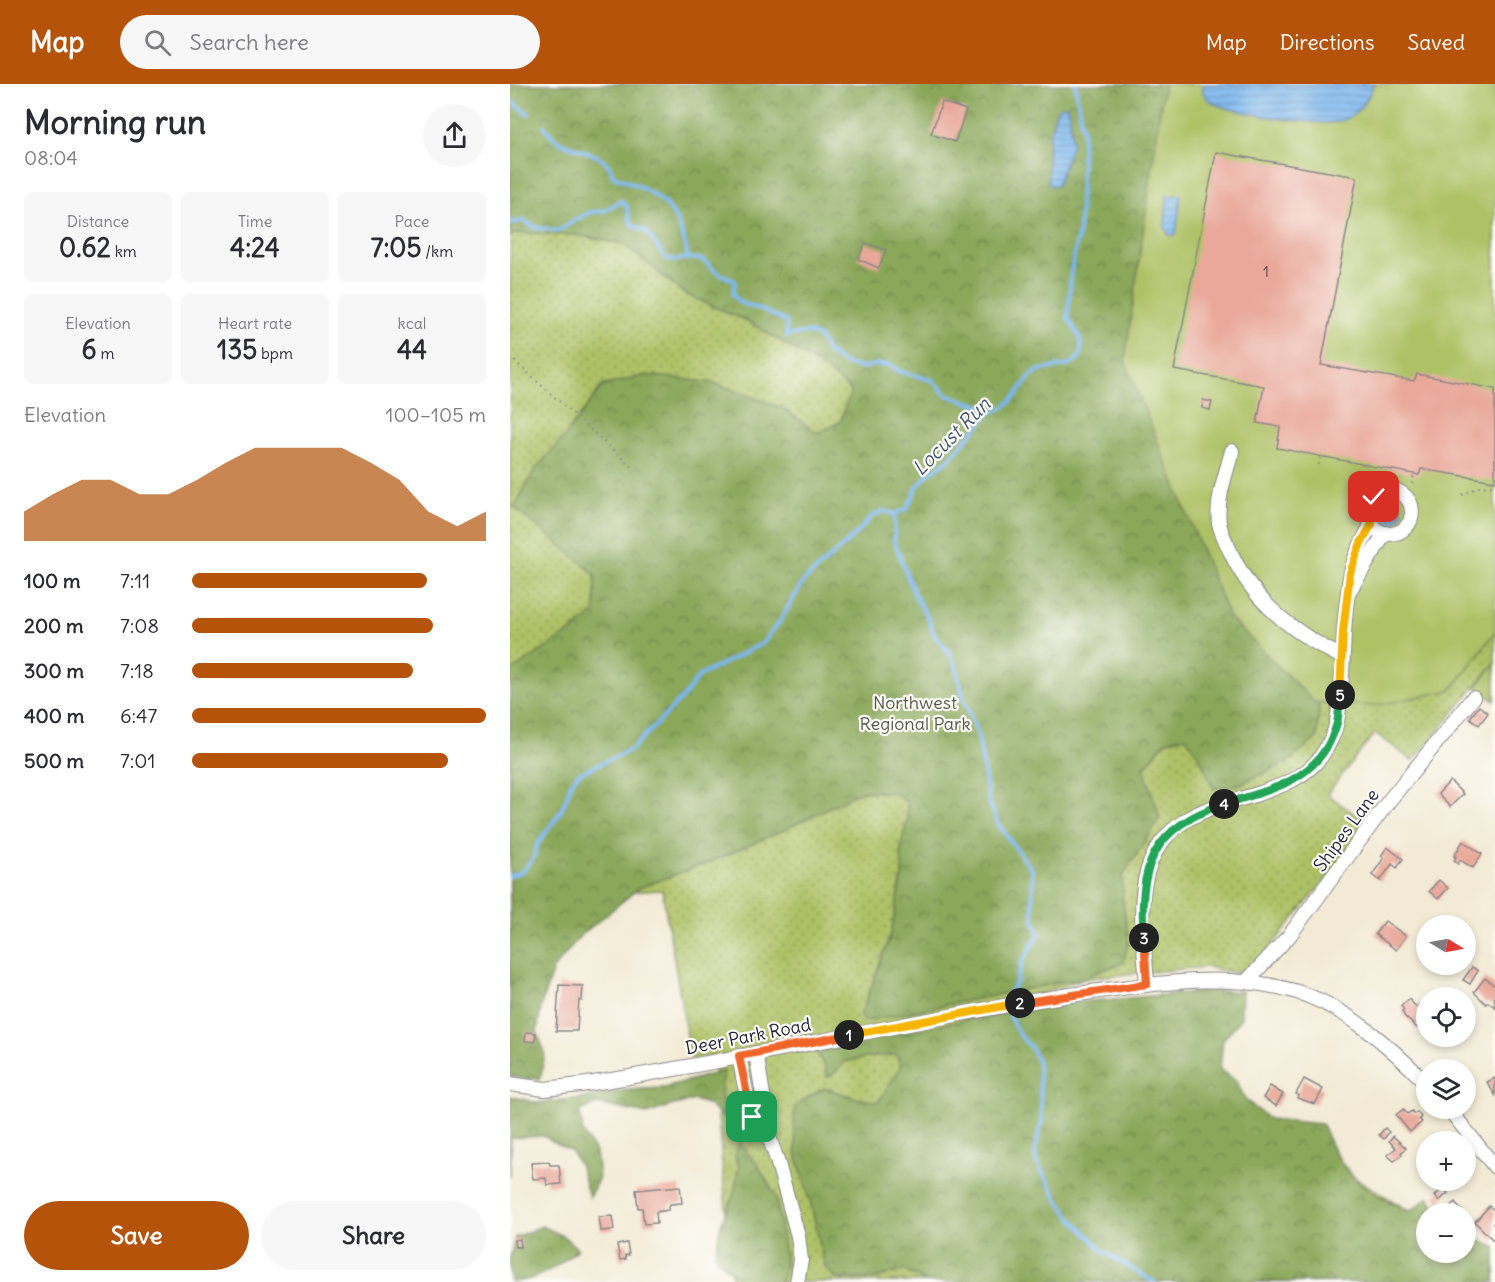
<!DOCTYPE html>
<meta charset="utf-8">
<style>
:root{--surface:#fff;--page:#f7f7f7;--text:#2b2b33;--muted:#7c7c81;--accent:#b45309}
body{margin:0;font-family:Delius,sans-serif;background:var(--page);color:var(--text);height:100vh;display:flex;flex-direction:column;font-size:22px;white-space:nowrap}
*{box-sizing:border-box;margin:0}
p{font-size:20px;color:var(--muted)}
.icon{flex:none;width:33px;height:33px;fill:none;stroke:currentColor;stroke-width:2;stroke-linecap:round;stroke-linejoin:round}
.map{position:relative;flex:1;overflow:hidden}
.details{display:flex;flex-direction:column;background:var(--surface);width:510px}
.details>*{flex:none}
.needle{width:39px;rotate:100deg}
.buttons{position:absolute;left:906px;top:831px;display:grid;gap:12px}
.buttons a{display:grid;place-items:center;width:60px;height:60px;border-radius:50%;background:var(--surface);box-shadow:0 3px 9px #0003;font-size:30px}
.pin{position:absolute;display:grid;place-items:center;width:51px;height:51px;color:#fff;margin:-26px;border-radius:12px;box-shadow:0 3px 9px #0006}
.km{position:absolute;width:30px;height:30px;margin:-15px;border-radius:50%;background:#222;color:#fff;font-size:16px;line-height:30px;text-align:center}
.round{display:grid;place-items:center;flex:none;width:63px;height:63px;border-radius:32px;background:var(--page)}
.headline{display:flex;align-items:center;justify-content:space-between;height:102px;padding:0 24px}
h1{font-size:33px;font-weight:700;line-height:45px}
.figures{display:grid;grid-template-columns:repeat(3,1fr);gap:9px;height:102px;padding:6px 24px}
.figures div{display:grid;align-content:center;border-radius:9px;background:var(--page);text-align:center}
.figures b{font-size:26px;font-weight:700}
.figures small{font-size:16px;font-weight:400}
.figures p{font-size:16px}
.chart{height:168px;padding:12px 24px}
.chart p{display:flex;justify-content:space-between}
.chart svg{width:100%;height:108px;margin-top:6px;fill:var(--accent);opacity:.7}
.action{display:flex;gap:12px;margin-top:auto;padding:12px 24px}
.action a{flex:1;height:69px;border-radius:36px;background:var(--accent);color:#fff;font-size:24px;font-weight:700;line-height:69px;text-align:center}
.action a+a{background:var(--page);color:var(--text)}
ul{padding:0 24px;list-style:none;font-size:20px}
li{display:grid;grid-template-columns:96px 72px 1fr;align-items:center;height:45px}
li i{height:15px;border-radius:8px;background:var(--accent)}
header{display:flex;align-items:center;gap:36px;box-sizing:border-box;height:84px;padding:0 30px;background:var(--accent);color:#fff}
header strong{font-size:28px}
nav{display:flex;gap:33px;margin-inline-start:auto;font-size:21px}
.search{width:420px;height:54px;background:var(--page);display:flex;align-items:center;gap:15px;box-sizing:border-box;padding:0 21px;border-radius:33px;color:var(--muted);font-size:22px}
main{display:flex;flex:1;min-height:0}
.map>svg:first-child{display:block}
.grass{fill:url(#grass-dots);stroke:#687250;stroke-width:1.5}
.forest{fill:url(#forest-crowns);stroke:#56644a;stroke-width:1.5}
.garden{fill:#aec165;stroke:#687250;stroke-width:1.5}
.water{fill:url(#water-rules);stroke:#506c94;stroke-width:1.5}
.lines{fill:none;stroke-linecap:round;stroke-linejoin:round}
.stream{stroke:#7db7ee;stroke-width:4}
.building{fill:#e9a89a}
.minor-casing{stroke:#8a8688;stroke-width:16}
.path{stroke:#8a8688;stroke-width:2;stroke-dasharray:1.5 4.5;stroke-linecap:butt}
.minor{stroke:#fff;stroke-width:14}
.split-1-casing{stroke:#fff;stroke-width:12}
.split-2-casing{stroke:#fff;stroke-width:12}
.split-3-casing{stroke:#fff;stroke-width:12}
.split-4-casing{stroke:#fff;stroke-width:12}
.split-5-casing{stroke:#fff;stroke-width:12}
.split-6-casing{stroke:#fff;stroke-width:12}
.split-1{stroke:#f0652b;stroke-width:8}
.split-2{stroke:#f5b400;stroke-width:8}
.split-3{stroke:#f0652b;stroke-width:8}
.split-4{stroke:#22a559;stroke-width:8}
.split-5{stroke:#22a559;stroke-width:8}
.split-6{stroke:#f5b400;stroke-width:8}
.labels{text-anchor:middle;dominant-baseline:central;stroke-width:4.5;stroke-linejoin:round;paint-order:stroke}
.number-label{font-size:15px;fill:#544453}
.park-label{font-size:18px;fill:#535a4a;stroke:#fdfcf7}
.street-label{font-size:18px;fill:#22223b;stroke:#fdfcf7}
.water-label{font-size:20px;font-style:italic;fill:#42567a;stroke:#fdfcf7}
</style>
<header>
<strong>Map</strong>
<div class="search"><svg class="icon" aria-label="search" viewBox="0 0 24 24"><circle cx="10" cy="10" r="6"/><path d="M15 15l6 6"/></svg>Search here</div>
<nav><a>Map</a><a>Directions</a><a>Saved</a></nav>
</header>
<main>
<section class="details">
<div class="headline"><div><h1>Morning run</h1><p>08:04</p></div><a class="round"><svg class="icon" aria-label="share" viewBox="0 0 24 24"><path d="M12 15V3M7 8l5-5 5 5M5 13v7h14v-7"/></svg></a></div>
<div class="figures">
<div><p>Distance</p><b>0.62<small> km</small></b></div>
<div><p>Time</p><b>4:24</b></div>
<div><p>Pace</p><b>7:05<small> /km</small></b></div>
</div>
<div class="figures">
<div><p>Elevation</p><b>6<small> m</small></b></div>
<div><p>Heart rate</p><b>135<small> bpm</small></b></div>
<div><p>kcal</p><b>44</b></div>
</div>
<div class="chart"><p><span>Elevation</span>100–105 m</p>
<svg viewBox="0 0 160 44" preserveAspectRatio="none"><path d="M0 44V32L10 25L20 19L30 19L40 25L50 25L60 19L70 12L80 6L90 6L100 6L110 6L120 12L130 19L140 32L150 38L160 32V44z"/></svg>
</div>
<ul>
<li><b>100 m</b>7:11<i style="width:80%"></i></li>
<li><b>200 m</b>7:08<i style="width:82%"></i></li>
<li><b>300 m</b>7:18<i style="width:75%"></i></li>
<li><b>400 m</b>6:47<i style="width:100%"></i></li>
<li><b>500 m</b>7:01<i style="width:87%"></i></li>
</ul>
<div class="action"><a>Save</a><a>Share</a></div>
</section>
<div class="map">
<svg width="985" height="1198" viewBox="0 0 985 1198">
<defs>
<pattern id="grass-dots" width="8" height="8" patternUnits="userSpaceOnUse" patternTransform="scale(1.5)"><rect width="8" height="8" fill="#aec165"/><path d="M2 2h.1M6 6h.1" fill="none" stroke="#8d9c54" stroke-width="1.8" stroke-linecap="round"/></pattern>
<pattern id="forest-crowns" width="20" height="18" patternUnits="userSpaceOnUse" patternTransform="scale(1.5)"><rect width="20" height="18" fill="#8aa75a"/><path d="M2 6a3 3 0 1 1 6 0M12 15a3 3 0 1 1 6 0" fill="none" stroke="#70884c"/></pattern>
<pattern id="water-rules" width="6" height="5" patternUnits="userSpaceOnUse" patternTransform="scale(1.5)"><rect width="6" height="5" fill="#7db7ee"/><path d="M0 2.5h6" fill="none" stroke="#6694c2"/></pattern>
</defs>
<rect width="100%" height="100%" fill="#fdfcf7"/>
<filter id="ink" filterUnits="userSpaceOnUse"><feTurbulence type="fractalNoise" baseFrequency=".0167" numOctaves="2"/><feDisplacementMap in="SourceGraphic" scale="12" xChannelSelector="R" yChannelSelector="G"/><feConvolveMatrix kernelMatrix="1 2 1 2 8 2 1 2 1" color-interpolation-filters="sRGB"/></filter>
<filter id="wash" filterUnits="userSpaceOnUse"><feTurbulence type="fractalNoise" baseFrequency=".008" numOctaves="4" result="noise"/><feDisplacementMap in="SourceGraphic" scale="24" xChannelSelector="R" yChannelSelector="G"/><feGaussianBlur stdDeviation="1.35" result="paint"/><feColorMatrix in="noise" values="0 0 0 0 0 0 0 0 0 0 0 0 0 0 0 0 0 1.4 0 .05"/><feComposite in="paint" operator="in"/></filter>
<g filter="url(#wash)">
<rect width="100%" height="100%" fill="#f2ead4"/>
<polygon class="grass" points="81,128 941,606 985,548 985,579 903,677 865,649 817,710 860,741 768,854 741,884 726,889 696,883 586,893 570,896 530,910 596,943 916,1137 916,1168 956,1168 985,1198 222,1198 203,972 181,975 152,806 0,816 0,139"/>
<g class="forest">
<polygon points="0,0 656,0 806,592 809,625 807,654 778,678 730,700 704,705 689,672 676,653 656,657 634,684 650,734 612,793 613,819 619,858 613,879 572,894 355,937 350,933 381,849 392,792 391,761 397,736 397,718 385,709 351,707 274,746 203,777 129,804 70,852 43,885 32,918 27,948 35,969 32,988 29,995 14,995 0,992 0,588 66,544 85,528 85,490 4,423 24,387 55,352 92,302 136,291 204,299 272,324 308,349 330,338 341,307 308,280 239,238 173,209 114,160 65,151 8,149 0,152"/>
<path d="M698,907h34l-1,27 -18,22 -3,29 16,12 10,19 23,19 53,5c9,25 23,49 46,65 13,9 29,15 42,22l19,-14 10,16 -13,1v38h40v-19l29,14v35h-569l-22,-12 -31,9h-36l-12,-12 -15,-67 -14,-47 -2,-34 1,-12 6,-6 23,-13 32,10 22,4 23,-35 -4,-12 -22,1 -31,6 -10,12 -7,3 -2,-10 -10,-17 204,-41 49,-6z"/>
<polygon points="214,987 211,1009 215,1035 197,1020 184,1016 156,1023 137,1030 88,1020 70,1027 73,1049 86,1069 89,1094 79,1113 70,1083 61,1067 33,1052 1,1054 0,1093 0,1012 27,1019 73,1014 117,1006 151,1004"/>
<polygon points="229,1059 247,1080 266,1113 275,1171 275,1188 270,1198 233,1198 208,1176 205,1171 211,1140 223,1113 229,1083 225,1072"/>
<path d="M32,1142l21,10 15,13c-19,17 -42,33 -68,33v-23l5,-22z"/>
</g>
<g class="garden">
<polygon points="654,0 985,0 985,548 941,606 863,622 804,618 719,533 615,277"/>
<polygon points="985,579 985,617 966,603"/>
</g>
<g class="water">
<path d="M693,0h170c-4,17 -19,35 -37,38 -17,4 -115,-10 -127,-22 -6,-5 -7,-9 -6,-16z"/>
<polygon points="553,22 559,23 562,60 547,101 542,102 538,99 539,53 547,25"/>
<polygon points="671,111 666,151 659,151 655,144 657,112"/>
<circle cx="880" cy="428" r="12"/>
</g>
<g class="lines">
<g class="stream">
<polyline points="0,17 19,30"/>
<path d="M34,42c4,5 8,11 13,14 16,11 53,12 56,36 47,17 66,30 75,82"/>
<polyline points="0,139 15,137 24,143 48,147 65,136 81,128 94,127 110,117 116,121 121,140 138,149 155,174 166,176 178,174 193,176 208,189 225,197 223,210 229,218 252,226 277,238 276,252 292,249 300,249 310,254 317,268 333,279 352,284 363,281 380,281 389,287 422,296 437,311 470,322 480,329"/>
<polyline points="385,430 384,457 405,512 419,536 424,551 440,569 446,583 453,612 468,651 479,718 488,740 522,786 523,834 529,850 512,878 507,897 497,913"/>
<polyline points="0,792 13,787 24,773 27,761 49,730 55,718 61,699 68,690 122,665 174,612 189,592 253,559 270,537 293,498 348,448 361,433 373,427 385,430 397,425 407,403 419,389 437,377 480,329 494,323 505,313 521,291 530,286 560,281 570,272 571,263 570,254 558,234 561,187 569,147 573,47 565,0"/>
<polyline points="498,928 508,949 522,965 528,978 532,1037 525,1066 526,1077 551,1121 568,1141 594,1168 644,1198"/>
</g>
</g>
<g id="blocks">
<g class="building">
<polygon points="432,18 456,26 445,58 421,50"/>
<polygon points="706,68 847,93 811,281 904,297 907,290 985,305 985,397 911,385 909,391 767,364 770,343 747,339 754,302 664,286"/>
<polygon points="355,159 376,166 369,184 348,175"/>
<polygon points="693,316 702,318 700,326 692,324"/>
<polygon points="969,622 978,629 969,641 960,634"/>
<polygon points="940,697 953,710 940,723 928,710"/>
<polygon points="953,757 972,770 963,784 950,776 948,780 944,777 946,773 944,772"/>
<polygon points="877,763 893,775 887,784 882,780 870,797 862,791 874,774 871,772"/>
<polygon points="929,796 938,804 928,815 919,807"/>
<polygon points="875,837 896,852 886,866 865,850"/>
<polygon points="962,883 968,887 960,900 953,896"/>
<polygon points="975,894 985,902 985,923 978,918 976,920 964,908"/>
<polygon points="49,901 73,902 72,917 69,916 67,947 46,947"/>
<polygon points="899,915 906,923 910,920 916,927 916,936 907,944 895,933 892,927 894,926 891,922"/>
<polygon points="16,948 26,949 25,958 15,957"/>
<polygon points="985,994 985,1011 977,998"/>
<polygon points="794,995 813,1005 805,1020 787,1014 788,1011 786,1010"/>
<polygon points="760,1002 773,1010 766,1022 753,1014"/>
<polygon points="893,1025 897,1030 902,1027 904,1030 907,1028 911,1033 909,1035 912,1038 900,1048 886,1031"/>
<polygon points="875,1044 879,1048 874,1055 869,1051"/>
<polygon points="883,1052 896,1064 891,1069 892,1071 884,1077 877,1071 886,1064 879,1057"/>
<polygon points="39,1078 40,1081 49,1081 51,1100 37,1101 36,1094 23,1095 21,1079"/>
<polygon points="170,1102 172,1119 160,1120 158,1126 146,1128 147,1139 134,1140 132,1124 128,1124 126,1106"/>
<polygon points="933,1104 938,1109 929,1117 925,1112"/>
<polygon points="945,1118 954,1130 946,1130 940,1122"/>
<polygon points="979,1122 985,1127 985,1137 983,1140 985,1141 985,1158 965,1138"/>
<polygon points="102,1132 104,1146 91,1147 89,1133"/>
<polygon points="10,1155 11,1163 5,1163 4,1156"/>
<polygon points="117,1159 119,1171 115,1171 116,1175 110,1176 107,1161"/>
</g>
</g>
</g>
<g filter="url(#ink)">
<use href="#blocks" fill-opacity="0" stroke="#8a8688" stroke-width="1.5"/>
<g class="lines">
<defs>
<g id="minor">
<path d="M722,367c-6,23 -16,48 -13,72 2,10 8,21 12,30 23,50 63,80 111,104"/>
<circle cx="880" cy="428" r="22"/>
<path d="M862,440c-14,24 -22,41 -24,69l37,-60"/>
<polyline points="736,898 779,852 878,718 963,614"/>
<path d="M637,900c-4,-60 -20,-129 42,-166 21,-12 46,-17 69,-24 23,-8 46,-16 62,-36 7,-10 15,-25 17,-37 8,-42 4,-86 11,-128"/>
<polyline points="246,969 257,1035 257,1047 267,1076 288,1152 291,1176 287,1198"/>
<polyline points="229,972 239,1024 246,1039 257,1047"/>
<path d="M0,1000l35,5 35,-4c122,-19 243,-45 365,-68 56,-11 112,-21 169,-28 60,-8 121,-15 180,2 51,15 96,55 132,92"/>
<polyline points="938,1024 985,1083"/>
</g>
</defs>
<use href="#minor" class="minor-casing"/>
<g class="path">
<polyline points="0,273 123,384"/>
<polyline points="809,381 810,372"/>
<polyline points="902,400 904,390"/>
<polyline points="952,411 968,403 985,402"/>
</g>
<use href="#minor" class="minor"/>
</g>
</g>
<g class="lines" filter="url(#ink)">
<defs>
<polyline id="split-1" points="242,1033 229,972 339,951"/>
<polyline id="split-2" points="339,951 510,919"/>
<polyline id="split-3" points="510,919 637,900 634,854"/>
<path id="split-4" d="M634,854c-6,-71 8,-111 80,-134"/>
<path id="split-5" d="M714,720c49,-15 97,-24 113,-81 2,-8 2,-19 3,-28"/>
<polyline id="split-6" points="830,611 833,548 840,489 851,459 862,440 858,426 864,413"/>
</defs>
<use href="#split-1" class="split-1-casing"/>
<use href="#split-2" class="split-2-casing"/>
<use href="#split-3" class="split-3-casing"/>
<use href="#split-4" class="split-4-casing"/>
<use href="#split-5" class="split-5-casing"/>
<use href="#split-6" class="split-6-casing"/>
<use href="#split-1" class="split-1"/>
<use href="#split-2" class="split-2"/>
<use href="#split-3" class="split-3"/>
<use href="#split-4" class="split-4"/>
<use href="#split-5" class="split-5"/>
<use href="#split-6" class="split-6"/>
</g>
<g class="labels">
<g class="number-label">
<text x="756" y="187">1</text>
</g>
<g class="park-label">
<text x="405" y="618">Northwest<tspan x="405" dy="21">Regional Park</tspan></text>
</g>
<g class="street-label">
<text transform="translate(836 746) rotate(-54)">Shipes Lane</text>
<text transform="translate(238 952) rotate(-11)">Deer Park Road</text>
</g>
<g class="water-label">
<text transform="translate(441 352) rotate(-45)">Locust Run</text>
</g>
</g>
</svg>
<div class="buttons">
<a><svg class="needle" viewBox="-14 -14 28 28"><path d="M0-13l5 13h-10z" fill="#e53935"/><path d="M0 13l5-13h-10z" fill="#7c7c81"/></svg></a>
<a><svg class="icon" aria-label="locate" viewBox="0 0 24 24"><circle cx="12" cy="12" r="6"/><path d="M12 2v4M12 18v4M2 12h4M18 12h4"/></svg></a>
<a><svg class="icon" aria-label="layers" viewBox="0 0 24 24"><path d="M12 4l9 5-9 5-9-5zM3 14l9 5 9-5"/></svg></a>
<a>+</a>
<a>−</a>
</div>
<div class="pin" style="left:242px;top:1033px;background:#1e9e55"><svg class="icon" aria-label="arrive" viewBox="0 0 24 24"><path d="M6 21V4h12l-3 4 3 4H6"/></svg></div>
<div class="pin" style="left:864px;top:413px;background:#d93025"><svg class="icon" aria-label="check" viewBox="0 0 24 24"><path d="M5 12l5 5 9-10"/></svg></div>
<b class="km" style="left:339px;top:951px">1</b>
<b class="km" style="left:510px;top:919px">2</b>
<b class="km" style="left:634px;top:854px">3</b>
<b class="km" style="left:714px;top:720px">4</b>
<b class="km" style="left:830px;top:611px">5</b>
</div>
</main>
